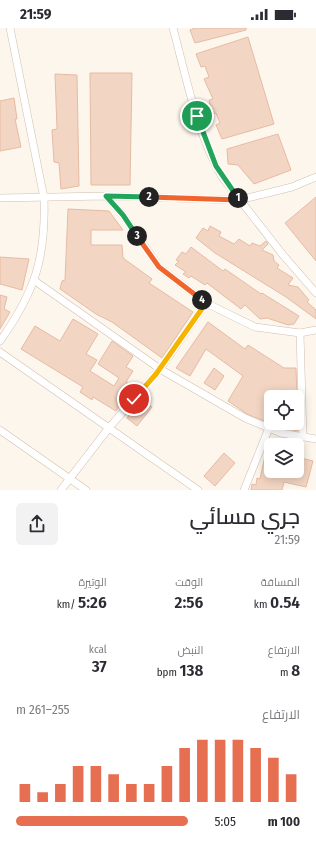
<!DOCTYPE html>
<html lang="ar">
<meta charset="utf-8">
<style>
:root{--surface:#fff;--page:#f2f2f3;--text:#2b2b33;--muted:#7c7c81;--accent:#e76f51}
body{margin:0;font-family:"Fira Sans Condensed",Cairo,sans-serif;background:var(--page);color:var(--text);direction:rtl;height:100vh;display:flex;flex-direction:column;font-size:15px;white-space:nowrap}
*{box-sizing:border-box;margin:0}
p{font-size:13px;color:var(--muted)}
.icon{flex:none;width:22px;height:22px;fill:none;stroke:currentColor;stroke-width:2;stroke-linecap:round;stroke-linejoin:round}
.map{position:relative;height:462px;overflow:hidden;direction:ltr}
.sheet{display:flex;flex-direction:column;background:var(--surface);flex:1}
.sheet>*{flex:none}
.fabs{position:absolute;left:264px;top:362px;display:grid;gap:8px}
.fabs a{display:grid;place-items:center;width:40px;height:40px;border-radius:6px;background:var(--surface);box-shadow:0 2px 10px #0003;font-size:20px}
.pin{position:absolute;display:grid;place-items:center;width:34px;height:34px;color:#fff;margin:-17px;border:2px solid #fff;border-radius:50%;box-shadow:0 1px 4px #0007}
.km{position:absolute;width:20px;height:20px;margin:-10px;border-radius:50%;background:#222;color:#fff;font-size:11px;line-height:20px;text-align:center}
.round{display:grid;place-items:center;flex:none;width:42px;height:42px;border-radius:6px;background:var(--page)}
.summary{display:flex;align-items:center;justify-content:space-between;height:68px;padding:0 16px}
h1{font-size:22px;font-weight:600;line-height:30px}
.figures{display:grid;grid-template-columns:repeat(3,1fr);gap:6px;height:68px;padding:4px 16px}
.figures div{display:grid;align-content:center}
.figures b{font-size:17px;font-weight:600}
.figures small{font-size:11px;font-weight:400}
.figures p{font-size:11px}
.chart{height:112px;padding:8px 16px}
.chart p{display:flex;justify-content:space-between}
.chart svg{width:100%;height:72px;margin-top:4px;stroke:var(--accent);stroke-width:6}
ul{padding:0 16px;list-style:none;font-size:13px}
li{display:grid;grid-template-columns:64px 48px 1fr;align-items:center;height:30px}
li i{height:10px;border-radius:5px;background:var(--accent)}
.status{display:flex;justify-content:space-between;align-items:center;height:28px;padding:0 20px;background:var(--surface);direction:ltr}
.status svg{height:11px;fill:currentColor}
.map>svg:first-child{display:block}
.building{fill:#f3d5c3;stroke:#e6bba3}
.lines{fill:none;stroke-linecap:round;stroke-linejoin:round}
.street-casing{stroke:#d1beb0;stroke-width:8}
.street{stroke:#fff;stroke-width:7}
.split-1-casing{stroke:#fff;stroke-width:8}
.split-2-casing{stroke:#fff;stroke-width:8}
.split-3-casing{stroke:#fff;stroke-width:8}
.split-4-casing{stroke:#fff;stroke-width:8}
.split-5-casing{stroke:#fff;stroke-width:8}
.split-6-casing{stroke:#fff;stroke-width:8}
.split-1{stroke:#22a559;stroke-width:5}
.split-2{stroke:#f0652b;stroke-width:5}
.split-3{stroke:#22a559;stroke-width:5}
.split-4{stroke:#f0652b;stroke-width:5}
.split-5{stroke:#f5b400;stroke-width:5}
.split-6{stroke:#f5b400;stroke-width:5}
</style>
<div class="status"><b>21:59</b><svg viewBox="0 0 49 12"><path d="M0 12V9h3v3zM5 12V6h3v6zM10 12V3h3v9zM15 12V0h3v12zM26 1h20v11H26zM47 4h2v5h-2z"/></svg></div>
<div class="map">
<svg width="316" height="462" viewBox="0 0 316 462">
<rect width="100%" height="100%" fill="#fdf6ec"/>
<g class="building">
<polygon points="193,0 246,0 246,2 195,15 190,2 193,1"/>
<polygon points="248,9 274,96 222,111 216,97 220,95 216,85 212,86 209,72 213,71 204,51 209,49 205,38 201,39 196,26"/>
<polygon points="90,45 132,45 130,157 91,157"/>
<polygon points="55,46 77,47 79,158 61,161 59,135 54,134 52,102 57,101"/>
<polygon points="14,70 17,91 15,91 21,119 0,123 0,73"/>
<polygon points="278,106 291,142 254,156 238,137 228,136 227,121"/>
<polygon points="316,169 316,233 285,195"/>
<polygon points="68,181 109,183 123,202 91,202 91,217 122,217 123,230 152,251 149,255 193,284 162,330 112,294 96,286 60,261 62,253 65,252"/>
<polygon points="210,198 221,204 219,208 234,216 239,211 250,218 252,215 260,218 266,213 268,216 262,222 273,227 274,233 279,237 277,240 293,250 288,257 298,259 309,272 307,274 316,282 316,291 286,269 215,225 196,210 203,200 208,203"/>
<polygon points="191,219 223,243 225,241 261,266 262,265 299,288 294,296 288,297 267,290 260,291 245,277 241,281 207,255 205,257 191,248 189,250 183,246 186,244 175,237 179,233 176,232 182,224 186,226"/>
<polygon points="0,229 29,231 22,262 0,256"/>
<polygon points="0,267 7,269 4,281 10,284 0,301"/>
<polygon points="73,291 98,306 86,326 97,332 90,343 114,358 119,350 98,336 112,313 133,328 126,339 133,343 126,354 132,358 116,383 93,369 92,372 80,364 83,359 21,321 35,298 60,313"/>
<polygon points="208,294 245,321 248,317 284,340 296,340 297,367 288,365 287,369 271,369 271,395 298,395 298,403 282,400 247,386 228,373 243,348 206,321 190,348 176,340"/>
<polygon points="214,340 224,348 215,362 204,355"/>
<polygon points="142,371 152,379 137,398 127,390"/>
<polygon points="224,425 235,435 215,458 204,448"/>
<polygon points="265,428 271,429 271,443 297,443 297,429 313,433 306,459 284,454 282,462 251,462 252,456 256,457 257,450 260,451"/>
</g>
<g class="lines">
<defs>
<g id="street">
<path d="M173,0c13,48 24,106 49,149l61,78 33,38"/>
<polyline points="106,168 123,187 159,239 206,275 255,299 300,305 316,302"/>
<polyline points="0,170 106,168 239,172 292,159 316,149"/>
<polyline points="35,253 160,341 245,390 281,405 316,411"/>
<polyline points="300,305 303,409"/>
<path d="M0,313c35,-49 46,-83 44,-143l-34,-170"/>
<polyline points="0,324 198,462"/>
<polyline points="0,402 86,462"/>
<polyline points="61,462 108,401 160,341 206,275"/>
<polyline points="244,462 269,400"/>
</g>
</defs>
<use href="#street" class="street-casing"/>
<use href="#street" class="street"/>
</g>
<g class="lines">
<defs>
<polyline id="split-1" points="197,88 216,138 238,170"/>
<polyline id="split-2" points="149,169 239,172 238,170"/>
<polyline id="split-3" points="137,208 123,187 106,168 149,169"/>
<polyline id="split-4" points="137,208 159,239 202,272"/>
<polyline id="split-5" points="156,346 206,275 202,272"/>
<polyline id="split-6" points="134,371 156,346"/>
</defs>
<use href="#split-1" class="split-1-casing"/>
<use href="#split-2" class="split-2-casing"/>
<use href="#split-3" class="split-3-casing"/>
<use href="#split-4" class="split-4-casing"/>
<use href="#split-5" class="split-5-casing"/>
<use href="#split-6" class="split-6-casing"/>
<use href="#split-1" class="split-1"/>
<use href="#split-2" class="split-2"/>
<use href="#split-3" class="split-3"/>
<use href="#split-4" class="split-4"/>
<use href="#split-5" class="split-5"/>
<use href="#split-6" class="split-6"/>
</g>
</svg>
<div class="fabs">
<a><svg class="icon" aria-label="locate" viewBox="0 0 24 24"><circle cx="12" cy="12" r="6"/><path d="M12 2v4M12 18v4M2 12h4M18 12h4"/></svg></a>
<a><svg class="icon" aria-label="layers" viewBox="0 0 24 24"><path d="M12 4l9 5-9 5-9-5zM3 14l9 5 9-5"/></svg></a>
</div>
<div class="pin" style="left:197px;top:88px;background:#1e9e55"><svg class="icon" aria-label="arrive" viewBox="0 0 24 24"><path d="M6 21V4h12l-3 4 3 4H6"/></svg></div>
<div class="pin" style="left:134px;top:371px;background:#d93025"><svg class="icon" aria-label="check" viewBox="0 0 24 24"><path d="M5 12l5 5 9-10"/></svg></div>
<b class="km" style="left:238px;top:170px">1</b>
<b class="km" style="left:149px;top:169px">2</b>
<b class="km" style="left:137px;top:208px">3</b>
<b class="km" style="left:202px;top:272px">4</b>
</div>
<section class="sheet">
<div class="summary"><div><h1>جري مسائي</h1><p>21:59</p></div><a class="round"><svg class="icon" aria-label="share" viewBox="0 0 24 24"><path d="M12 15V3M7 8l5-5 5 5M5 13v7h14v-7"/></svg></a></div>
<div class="figures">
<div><p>المسافة</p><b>0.54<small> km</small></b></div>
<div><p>الوقت</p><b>2:56</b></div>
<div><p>الوتيرة</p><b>5:26<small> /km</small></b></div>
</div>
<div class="figures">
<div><p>الارتفاع</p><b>8<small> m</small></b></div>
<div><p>النبض</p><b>138<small> bpm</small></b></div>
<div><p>kcal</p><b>37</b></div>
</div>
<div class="chart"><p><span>الارتفاع</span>255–261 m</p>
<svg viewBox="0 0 160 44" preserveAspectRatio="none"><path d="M5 44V33M15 44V38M25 44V33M35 44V22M45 44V22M55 44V27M65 44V33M75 44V33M85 44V22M95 44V11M105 44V6M115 44V6M125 44V6M135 44V11M145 44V17M155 44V27"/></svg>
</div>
<ul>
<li><b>100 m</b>5:05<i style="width:100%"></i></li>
</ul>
</section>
